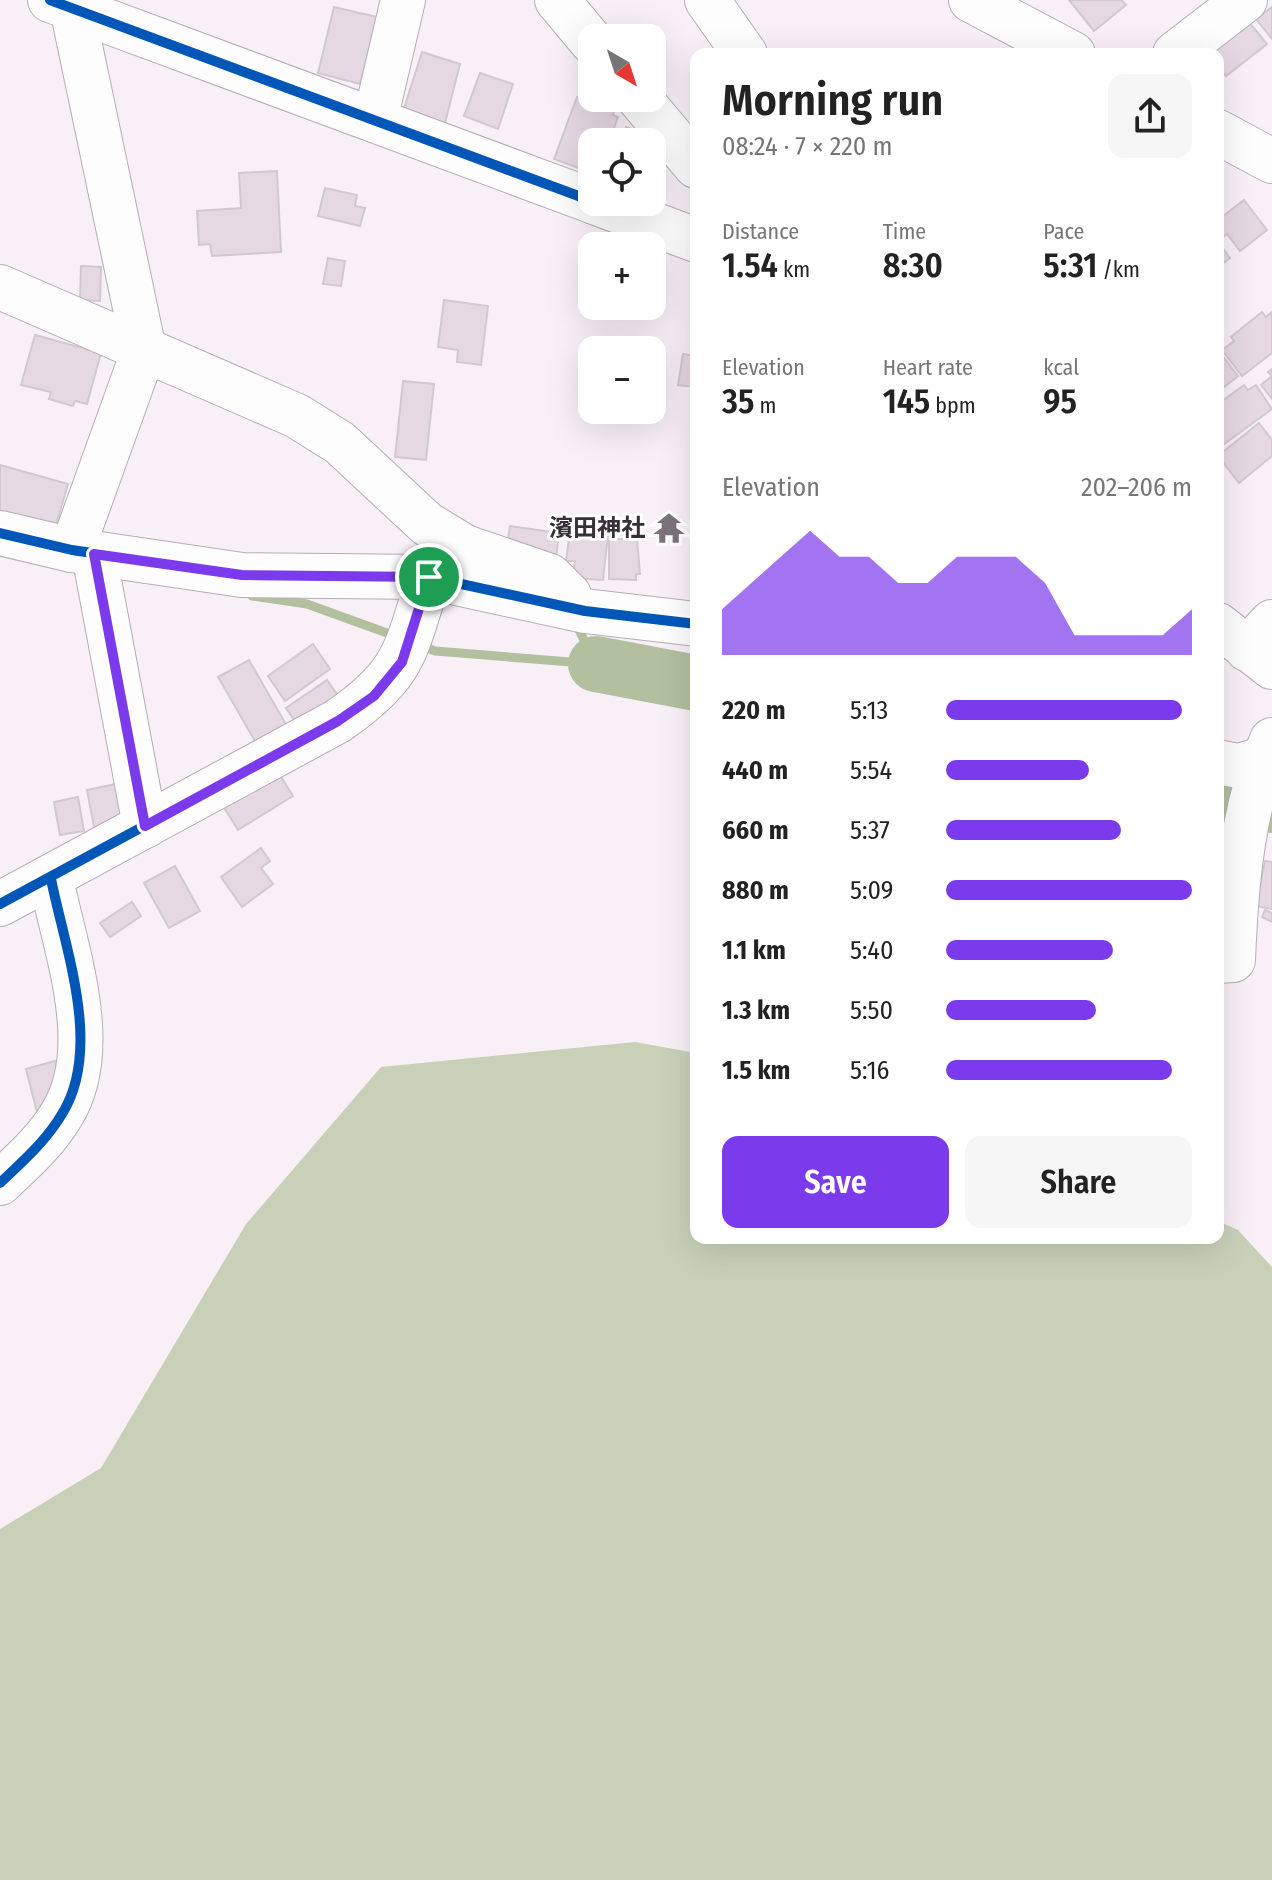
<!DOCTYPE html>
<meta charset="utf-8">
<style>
:root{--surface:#fff;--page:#f6f6f6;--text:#222;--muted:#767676;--accent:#7c3aed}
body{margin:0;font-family:"Fira Sans Condensed","Noto Sans JP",sans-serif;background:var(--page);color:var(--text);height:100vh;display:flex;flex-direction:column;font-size:30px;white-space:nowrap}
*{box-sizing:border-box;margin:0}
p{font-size:26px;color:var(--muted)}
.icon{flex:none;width:44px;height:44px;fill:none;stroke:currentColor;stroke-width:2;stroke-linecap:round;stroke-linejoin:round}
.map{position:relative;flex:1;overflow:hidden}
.sheet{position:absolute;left:690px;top:48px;width:534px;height:1196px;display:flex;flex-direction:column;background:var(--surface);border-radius:16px;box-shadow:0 8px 32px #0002}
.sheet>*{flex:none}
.needle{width:52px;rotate:141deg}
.tools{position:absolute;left:578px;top:24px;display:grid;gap:16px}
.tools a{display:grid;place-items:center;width:88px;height:88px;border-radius:16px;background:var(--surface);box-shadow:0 8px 32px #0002;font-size:40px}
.pin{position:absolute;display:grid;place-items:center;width:68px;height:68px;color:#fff;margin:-34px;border:4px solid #fff;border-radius:50%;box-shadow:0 2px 8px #0007}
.round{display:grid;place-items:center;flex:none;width:84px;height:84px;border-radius:16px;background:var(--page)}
.summary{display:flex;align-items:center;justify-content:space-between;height:136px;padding:0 32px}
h1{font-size:44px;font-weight:600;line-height:60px}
.metrics{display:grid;grid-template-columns:repeat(3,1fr);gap:12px;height:136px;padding:8px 32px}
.metrics div{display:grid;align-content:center}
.metrics b{font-size:34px;font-weight:600}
.metrics small{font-size:22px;font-weight:400}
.metrics p{font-size:22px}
.chart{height:224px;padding:16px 32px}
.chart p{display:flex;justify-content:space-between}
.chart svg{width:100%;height:144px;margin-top:8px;fill:var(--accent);opacity:.7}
.button{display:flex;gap:16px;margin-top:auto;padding:16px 32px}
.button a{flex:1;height:92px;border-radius:16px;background:var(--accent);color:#fff;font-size:32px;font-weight:600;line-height:92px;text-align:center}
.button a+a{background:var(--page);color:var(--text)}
ul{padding:0 32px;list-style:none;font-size:26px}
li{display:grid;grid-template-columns:128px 96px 1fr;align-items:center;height:60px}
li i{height:20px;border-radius:10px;background:var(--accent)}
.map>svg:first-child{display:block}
.forest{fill:#c8d1b8}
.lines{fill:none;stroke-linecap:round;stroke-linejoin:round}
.stream{stroke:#b2c09f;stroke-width:9}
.river{stroke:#b2c09f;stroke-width:56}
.building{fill:#e5d8e3;stroke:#d0cacf;stroke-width:2}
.minor-casing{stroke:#b5aeb3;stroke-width:46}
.major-casing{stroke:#b5aeb3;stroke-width:46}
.minor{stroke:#fefdfe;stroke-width:44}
.major{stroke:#fefdfe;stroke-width:44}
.cycleway-casing{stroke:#fff;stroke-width:15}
.cycleway{stroke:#0057b8;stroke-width:10}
.route-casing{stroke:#fff;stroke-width:16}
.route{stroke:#7c3aed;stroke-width:10}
.labels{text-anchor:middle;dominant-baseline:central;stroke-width:6;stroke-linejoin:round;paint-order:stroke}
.poi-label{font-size:24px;font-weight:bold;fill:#373035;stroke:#fff;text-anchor:end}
</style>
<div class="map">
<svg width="1272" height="1880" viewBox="0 0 1272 1880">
<rect width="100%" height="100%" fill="#f9f0f7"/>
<polygon class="forest" points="635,1042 696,1053 696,1238 1218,1238 1218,1221 1238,1230 1272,1267 1272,1880 0,1880 0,1529 101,1468 246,1224 381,1067"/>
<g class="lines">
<g class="stream">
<polyline points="252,596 307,604 398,637"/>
<polyline points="577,626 596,664"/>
<polyline points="420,645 435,651 596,664"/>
</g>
<g class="river">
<polyline points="596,664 696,683"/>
<polyline points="1218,791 1272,805"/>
</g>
</g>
<g class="building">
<polygon points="1069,0 1121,0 1126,5 1094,31"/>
<polygon points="334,7 377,17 360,84 318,73"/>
<polygon points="1272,7 1272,39 1256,19"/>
<polygon points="1244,16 1267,44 1226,76 1218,66 1218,54 1209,54"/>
<polygon points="422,52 460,64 443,131 399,124"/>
<polygon points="480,73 513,84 498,129 464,116"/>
<polygon points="577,97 614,111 613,115 618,117 609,142 592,142 592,173 554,159"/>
<polygon points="626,127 653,137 651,142 620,142"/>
<polygon points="277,171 281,252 212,256 210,244 199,245 197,211 241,208 239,173"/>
<polygon points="325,188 357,195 355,206 365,208 360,226 318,216"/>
<polygon points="1244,200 1267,230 1240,251 1227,234 1222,238 1218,233 1218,220"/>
<polygon points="1218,242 1230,258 1218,267"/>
<polygon points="328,258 345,261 341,286 323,284"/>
<polygon points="81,266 101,267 100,301 80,300"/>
<polygon points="444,300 488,306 481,365 457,362 458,350 438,347"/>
<polygon points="1262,312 1266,317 1272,312 1272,353 1242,376 1222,350 1234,341 1231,337"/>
<polygon points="35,335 101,353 87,404 75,401 73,406 49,399 51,392 21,385"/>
<polygon points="1218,350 1238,376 1218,392"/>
<polygon points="683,354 696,356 696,387 678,385"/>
<polygon points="1272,369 1272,399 1261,385 1272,376 1268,372"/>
<polygon points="403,381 434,384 426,460 395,457"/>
<polygon points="1244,385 1248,390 1256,385 1272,409 1220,447 1218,404"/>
<polygon points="1259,423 1272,440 1272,456 1239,483 1218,456"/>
<polygon points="0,465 68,484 55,529 0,513"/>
<polygon points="510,526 559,533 556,559 506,552"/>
<polygon points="570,531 608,535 603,580 573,578 575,561 566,561"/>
<polygon points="609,539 637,539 640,574 636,574 636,580 609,579"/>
<polygon points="313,644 330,669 285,701 268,676"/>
<polygon points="249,660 287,726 256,743 218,677"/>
<polygon points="327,680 339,697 298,726 286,708"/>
<polygon points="278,772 293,796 238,830 223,806"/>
<polygon points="125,782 132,819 94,827 87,790"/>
<polygon points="78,797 84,831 60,835 54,802"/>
<polygon points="261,848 270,861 261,868 273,884 242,907 221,877"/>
<polygon points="1265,861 1272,862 1272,909 1256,906"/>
<polygon points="175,866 200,911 169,928 144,883"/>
<polygon points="132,902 141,916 110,937 100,923"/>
<polygon points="1265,910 1272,913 1272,922 1262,917"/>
<polygon points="55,1061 61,1086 39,1120 26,1069"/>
</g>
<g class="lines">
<defs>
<g id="minor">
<polyline points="50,0 592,201"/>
<polyline points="557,0 592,42"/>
<polyline points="971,0 1073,54"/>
<polyline points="1175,54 1245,0"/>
<polyline points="639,98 696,166"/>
<polyline points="375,120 403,0"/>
<polyline points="1218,132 1272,161"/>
<polyline points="594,202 696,240"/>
<polyline points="0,287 297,416 340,443 427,524 465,547 550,576 569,595"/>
<polyline points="0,533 72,550 242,575 429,577 585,611 696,624"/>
<polyline points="72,550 144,350 72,8"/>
<polyline points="94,554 145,826"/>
<polyline points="1247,649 1272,622"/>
<polyline points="1218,762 1238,766 1264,759"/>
<path d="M0,904l338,-183c68,-47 67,-69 91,-144"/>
<path d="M1218,961l15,-1c3,-73 9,-153 39,-220"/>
<path d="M0,1183c23,-22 46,-42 62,-69 41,-66 3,-165 -11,-235"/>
</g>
<g id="major">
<polyline points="707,0 745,54"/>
<polyline points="1218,625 1272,667"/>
</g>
</defs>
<use href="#minor" class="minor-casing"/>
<use href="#major" class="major-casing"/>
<use href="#minor" class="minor"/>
<use href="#major" class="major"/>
<defs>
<g id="cycleway">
<polyline points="50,0 592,201"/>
<polyline points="0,533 72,550 242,575 429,577 585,611 696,624"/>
<path d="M0,904l338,-183c68,-47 67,-69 91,-144"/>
<path d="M0,1183c23,-22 46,-42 62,-69 41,-66 3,-165 -11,-235"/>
</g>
</defs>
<use href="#cycleway" class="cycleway-casing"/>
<use href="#cycleway" class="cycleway"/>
</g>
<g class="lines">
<defs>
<polygon id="route" points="94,554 242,575 429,577 402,662 374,696 338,721 145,826"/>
</defs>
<use href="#route" class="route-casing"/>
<use href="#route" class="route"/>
</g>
<defs>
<symbol id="temple-bare" viewBox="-9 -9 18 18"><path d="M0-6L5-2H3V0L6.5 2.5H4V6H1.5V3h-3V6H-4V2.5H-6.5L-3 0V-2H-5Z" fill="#7b7379" stroke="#fff" stroke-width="2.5" paint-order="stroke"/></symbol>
</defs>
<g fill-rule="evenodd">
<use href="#temple-bare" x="647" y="506" width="44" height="44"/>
</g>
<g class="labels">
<g class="poi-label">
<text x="645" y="528">濱田神社</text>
</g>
</g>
</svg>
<div class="tools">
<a><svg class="needle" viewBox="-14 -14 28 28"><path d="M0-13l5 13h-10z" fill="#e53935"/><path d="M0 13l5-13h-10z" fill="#767676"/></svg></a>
<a><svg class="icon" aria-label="locate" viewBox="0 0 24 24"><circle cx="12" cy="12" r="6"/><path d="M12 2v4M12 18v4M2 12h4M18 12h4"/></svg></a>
<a>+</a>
<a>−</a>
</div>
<div class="pin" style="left:429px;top:577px;background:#1e9e55"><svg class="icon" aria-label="arrive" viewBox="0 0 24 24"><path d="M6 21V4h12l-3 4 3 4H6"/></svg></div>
<section class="sheet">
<div class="summary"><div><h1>Morning run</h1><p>08:24 · 7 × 220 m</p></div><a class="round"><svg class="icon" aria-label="share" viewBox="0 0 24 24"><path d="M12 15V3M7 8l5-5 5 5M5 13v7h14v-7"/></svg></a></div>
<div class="metrics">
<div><p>Distance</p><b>1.54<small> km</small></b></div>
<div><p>Time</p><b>8:30</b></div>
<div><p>Pace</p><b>5:31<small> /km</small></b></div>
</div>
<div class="metrics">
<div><p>Elevation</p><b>35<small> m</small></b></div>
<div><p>Heart rate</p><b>145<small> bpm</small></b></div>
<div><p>kcal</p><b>95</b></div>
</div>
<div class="chart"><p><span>Elevation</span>202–206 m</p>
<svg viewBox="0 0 160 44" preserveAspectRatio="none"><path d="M0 44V30L10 22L20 14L30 6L40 14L50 14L60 22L70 22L80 14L90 14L100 14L110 22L120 38L130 38L140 38L150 38L160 30V44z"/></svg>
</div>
<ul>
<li><b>220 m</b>5:13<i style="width:96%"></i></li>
<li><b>440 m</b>5:54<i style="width:58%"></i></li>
<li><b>660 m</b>5:37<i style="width:71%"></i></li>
<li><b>880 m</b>5:09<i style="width:100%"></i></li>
<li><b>1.1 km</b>5:40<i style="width:68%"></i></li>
<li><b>1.3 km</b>5:50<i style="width:61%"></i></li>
<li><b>1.5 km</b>5:16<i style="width:92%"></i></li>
</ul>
<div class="button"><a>Save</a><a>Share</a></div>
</section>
</div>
